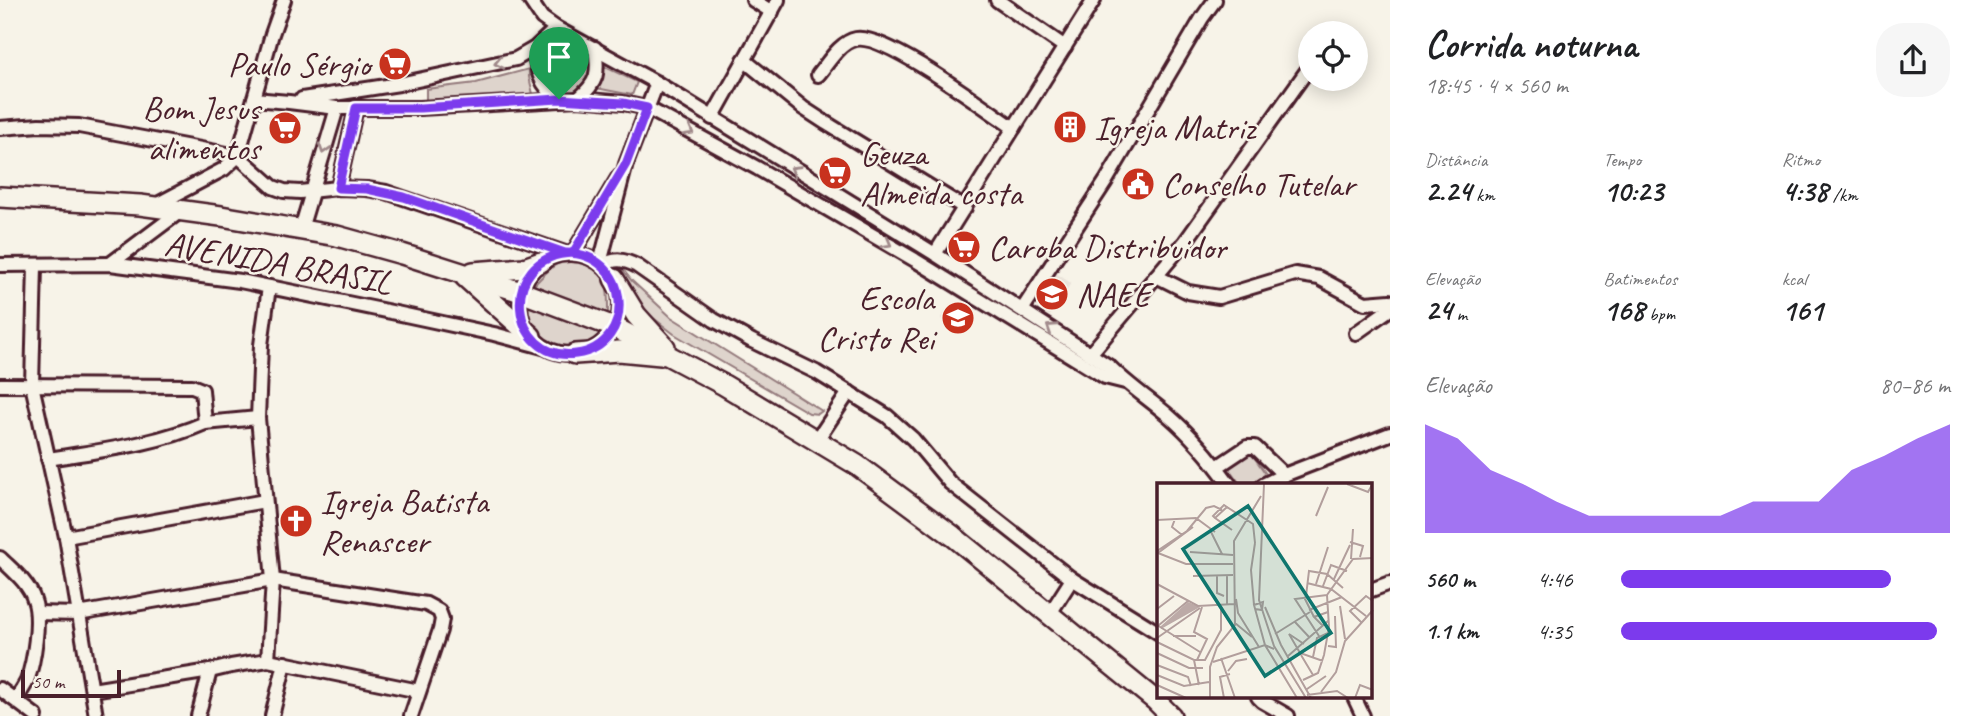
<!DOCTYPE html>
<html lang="pt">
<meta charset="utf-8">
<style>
:root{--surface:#fff;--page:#f6f6f6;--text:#202124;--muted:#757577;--accent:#7c3aed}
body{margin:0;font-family:Caveat,sans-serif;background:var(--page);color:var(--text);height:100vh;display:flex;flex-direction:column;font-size:26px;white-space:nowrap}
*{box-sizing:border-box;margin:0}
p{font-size:23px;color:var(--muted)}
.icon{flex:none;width:38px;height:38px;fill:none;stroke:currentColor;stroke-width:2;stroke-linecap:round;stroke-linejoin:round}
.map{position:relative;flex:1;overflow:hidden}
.sheet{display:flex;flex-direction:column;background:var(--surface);width:595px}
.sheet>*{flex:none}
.tools{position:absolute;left:1298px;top:21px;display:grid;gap:14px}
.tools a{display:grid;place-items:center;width:70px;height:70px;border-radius:50%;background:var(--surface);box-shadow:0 4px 18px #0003;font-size:35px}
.scale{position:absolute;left:21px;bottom:18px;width:100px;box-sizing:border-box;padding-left:7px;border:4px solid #4a1f2b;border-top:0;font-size:19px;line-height:24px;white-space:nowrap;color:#4a1f2b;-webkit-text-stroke:5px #f7f3e8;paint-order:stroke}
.pin{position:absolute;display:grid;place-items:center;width:60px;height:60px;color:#fff;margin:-72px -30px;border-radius:50% 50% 50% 0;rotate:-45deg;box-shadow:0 0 7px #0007}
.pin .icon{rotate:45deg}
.round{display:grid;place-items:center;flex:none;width:74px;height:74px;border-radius:28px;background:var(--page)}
.headline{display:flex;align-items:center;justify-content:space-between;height:119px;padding:0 35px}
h1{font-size:38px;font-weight:700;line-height:52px}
.metrics{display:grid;grid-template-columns:repeat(3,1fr);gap:10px;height:119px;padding:7px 35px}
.metrics div{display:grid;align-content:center}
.metrics b{font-size:30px;font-weight:700}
.metrics small{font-size:19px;font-weight:400}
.metrics p{font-size:19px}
.chart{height:196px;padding:14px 35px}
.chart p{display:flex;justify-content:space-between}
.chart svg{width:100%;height:126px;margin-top:7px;fill:var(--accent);opacity:.7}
ul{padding:0 35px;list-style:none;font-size:23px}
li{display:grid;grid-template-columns:112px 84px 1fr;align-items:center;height:52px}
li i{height:18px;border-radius:9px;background:var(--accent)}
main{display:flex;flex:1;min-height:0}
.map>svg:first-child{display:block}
.built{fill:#eae3da}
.green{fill:#ded4cc;stroke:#947a7c;stroke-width:2}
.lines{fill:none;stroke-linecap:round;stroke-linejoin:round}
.minor-casing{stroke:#4a1f2b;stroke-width:18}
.trunk-casing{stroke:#4a1f2b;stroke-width:24}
.minor{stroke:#f7f3e8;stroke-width:12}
.trunk{stroke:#f7f3e8;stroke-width:19}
.oneway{stroke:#a0898a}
.route-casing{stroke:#fff;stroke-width:14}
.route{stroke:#7c3aed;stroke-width:9}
.labels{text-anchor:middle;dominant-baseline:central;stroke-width:5;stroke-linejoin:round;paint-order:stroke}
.poi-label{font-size:35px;fill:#4a1f2b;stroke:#f7f3e8;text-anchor:start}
.street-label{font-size:35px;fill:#4a1f2b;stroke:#f7f3e8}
.inset-road{fill:none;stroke:#b29e9c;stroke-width:2}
.view{fill:#0f766e;fill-opacity:0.15;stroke:#0f766e;stroke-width:3.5}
.inset-edge{fill:none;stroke:#4a1f2b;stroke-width:3.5}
</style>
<main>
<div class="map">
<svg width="1390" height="716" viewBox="0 0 1390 716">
<rect width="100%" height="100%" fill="#f7f3e8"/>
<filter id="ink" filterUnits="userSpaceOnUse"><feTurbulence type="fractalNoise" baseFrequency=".0143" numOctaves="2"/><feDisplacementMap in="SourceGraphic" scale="14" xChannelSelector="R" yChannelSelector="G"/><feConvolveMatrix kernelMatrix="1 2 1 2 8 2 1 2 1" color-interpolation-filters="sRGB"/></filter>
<g filter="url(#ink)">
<g class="built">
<polygon points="1054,272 1071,283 1050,316 1033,305"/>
<polygon points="952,303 974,317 964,333 941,318"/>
</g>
<g class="green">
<circle cx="567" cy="67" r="25"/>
<polygon points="601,65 637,82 632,95 596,88"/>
<polygon points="529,69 529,77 533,94 488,98 426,100 426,89 476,83"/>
<path d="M578,258c31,12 30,28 30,57l-75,-29c15,-15 23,-27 45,-28z"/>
<polygon points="621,267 632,281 671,317 822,411 818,414 809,413 674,334 647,313 624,285"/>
<path d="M528,302l74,27c-2,3 -4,7 -6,10 -21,20 -64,9 -69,-20 -1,-5 0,-12 1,-17z"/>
<polygon points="1249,450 1266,474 1252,485 1241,485 1227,466"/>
</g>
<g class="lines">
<defs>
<g id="minor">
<path d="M530,0l12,18 14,10 101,55 278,171 175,113c18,18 39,32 59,49 23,20 43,44 61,69"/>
<polyline points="753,0 772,12"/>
<polyline points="997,0 1065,47"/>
<path d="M535,48c1,22 5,38 24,51"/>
<polyline points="744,60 803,108 826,123 965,208"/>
<path d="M818,75c10,-12 22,-33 38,-36 29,-6 130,70 158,89"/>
<polyline points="254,99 289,102 337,108 420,108 578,99 623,103 647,108 757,168 915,260 1105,377 1125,382"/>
<polyline points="302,99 399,84 516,59 535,48 556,28"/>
<path d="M578,99c20,-17 21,-26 17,-51"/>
<polyline points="712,118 778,0"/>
<polyline points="0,128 39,125 79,126 238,156 273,187 284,191 300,192 338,188 367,189 386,192 565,253"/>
<polyline points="338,188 356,108"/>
<polyline points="154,206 224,169 238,156 272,34 284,0"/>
<polyline points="301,229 337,108"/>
<polyline points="573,253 619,176"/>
<circle cx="570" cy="304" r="50"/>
<polyline points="935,254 1094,0"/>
<polyline points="600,263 626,164 657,83"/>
<polyline points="110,264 182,210"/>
<polyline points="0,265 110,264 240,281 396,313 494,334 543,347"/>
<polyline points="35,266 32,385 66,537 96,716"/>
<path d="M604,266c10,-9 21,-6 33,0l77,54 38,21 64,31 71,44 26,23 37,44 122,96"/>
<polyline points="1156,276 1188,292 1219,297 1295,274 1319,278 1365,303 1390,301"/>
<polyline points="1022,310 1106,181 1202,18 1215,0"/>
<polyline points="1356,333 1390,309"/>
<polyline points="1090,354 1185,242 1311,65"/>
<path d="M0,385l192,1 10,4 3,33c-50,22 -103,27 -157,36"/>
<polyline points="205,423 258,418"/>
<polyline points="817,440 849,392"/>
<polyline points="1217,467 1247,447 1255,447 1284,475 1263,485"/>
<polyline points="1284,475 1390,434"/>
<polyline points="66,537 265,501"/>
<path d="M0,558c12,12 29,25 34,42 7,19 0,62 -7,81 -3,6 -7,12 -11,18"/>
<polyline points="1371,590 1390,583"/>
<polyline points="37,613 78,614 273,580 426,604 439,611 442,619 440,630 411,716"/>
<polyline points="1049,615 1072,579 1159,633"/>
<polyline points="268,660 273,580 258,418 261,345 269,287"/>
<polyline points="210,671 231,666 268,660 419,691"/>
<polyline points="0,689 36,716"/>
<polyline points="92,690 210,671 198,716"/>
<polyline points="1258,697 1262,701 1288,716"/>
<polyline points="1354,697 1363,716"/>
<polyline points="272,716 285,663"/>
</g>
<g id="trunk">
<polyline points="0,197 140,205 221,216 337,236 402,254 521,292 614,327 724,385 857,465 953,536 1156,701 1171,716"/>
<polyline points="473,272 524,268 541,262"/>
<polyline points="465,277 531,336"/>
<polyline points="614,279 636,315 665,347"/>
<polyline points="575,354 619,351 661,355"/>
</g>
</defs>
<use href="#minor" class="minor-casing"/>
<use href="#trunk" class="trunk-casing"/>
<use href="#minor" class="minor"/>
<use href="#trunk" class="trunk"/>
</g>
<defs><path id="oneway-chevron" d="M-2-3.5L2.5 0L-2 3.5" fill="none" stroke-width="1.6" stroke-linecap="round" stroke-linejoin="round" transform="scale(1.75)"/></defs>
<g class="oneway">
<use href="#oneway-chevron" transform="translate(499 63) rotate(167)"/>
<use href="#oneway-chevron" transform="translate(689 131) rotate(29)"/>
<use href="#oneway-chevron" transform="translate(324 149) rotate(107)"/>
<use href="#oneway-chevron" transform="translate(795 170) rotate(-149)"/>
<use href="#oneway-chevron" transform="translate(887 243) rotate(30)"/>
<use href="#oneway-chevron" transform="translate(1051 328) rotate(-147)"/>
</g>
</g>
<g class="lines" filter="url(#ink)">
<defs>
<path id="route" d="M559,99l64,4 24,5 -21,56 -53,89c-77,2 -64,110 3,101 63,-9 55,-102 -11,-101l-161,-56 -37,-8 -29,-1 18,-80h64l139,-9"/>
</defs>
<use href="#route" class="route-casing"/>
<use href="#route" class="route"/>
</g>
<defs>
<symbol id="supermarket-disc" viewBox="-11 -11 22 22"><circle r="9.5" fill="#c8321e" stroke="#f7f3e8"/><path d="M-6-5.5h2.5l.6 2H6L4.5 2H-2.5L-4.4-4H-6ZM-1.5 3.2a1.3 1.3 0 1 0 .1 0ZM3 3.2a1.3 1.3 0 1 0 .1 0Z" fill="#fff"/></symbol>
<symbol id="building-disc" viewBox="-11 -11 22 22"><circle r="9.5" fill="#c8321e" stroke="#f7f3e8"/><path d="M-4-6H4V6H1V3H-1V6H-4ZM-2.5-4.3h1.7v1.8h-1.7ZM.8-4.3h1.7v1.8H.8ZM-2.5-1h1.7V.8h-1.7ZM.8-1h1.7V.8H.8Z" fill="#fff"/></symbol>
<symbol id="civic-disc" viewBox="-11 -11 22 22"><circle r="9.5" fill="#c8321e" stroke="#f7f3e8"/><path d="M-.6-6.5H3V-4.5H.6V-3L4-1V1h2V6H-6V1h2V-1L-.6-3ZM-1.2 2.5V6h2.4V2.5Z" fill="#fff"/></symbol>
<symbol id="school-disc" viewBox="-11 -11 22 22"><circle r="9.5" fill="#c8321e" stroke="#f7f3e8"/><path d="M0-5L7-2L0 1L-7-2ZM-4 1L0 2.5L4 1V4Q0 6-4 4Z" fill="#fff"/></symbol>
<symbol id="church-disc" viewBox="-11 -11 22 22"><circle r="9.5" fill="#c8321e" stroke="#f7f3e8"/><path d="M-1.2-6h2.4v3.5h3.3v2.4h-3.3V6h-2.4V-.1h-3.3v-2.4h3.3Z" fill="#fff"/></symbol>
</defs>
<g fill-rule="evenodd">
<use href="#supermarket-disc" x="376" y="45" width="38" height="38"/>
<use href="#building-disc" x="1051" y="108" width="38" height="38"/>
<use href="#supermarket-disc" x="266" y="109" width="38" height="38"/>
<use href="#supermarket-disc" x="816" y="154" width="38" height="38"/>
<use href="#civic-disc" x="1119" y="165" width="38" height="38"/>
<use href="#supermarket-disc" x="945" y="228" width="38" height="38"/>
<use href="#school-disc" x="1033" y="275" width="38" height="38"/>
<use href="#school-disc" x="939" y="299" width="38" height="38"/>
<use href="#church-disc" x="277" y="502" width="38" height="38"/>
</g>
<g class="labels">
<g class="poi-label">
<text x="370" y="64" text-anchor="end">Paulo Sérgio</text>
<text x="260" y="108" text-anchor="end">Bom Jesus<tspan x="260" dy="40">alimentos</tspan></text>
<text x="1094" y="127">Igreja Matriz</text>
<text x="860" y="153">Geuza<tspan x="860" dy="40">Almeida costa</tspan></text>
<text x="1162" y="184">Conselho Tutelar</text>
<text x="988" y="247">Caroba Distribuidor</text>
<text x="1076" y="294">NAEE</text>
<text x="934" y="298" text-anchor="end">Escola<tspan x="934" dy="40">Cristo Rei</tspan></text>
<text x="320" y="501">Igreja Batista<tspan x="320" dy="40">Renascer</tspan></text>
</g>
<g class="street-label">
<text transform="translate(278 263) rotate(10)">AVENIDA BRASIL</text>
</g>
</g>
<g transform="translate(1157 483)">
<rect width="215" height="215" fill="#f7f3e8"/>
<path d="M31,119l12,5 -39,22v-3z" fill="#bcaaa7"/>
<path class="inset-road" d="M107,1l-5,116 15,46 32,52M190,1l21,8 4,-7M70,24l26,17 2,19M159,33l12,-29M58,35l12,-11 -3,-2 -11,11 2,2 17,12M18,36l-3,8 10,8M0,37l39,-2 19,14M54,49l11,22M193,59l13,4 -3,11M0,68l30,-20 19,-23 8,-2 8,4M33,69l43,3M1,70l28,11h47M1,70l35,-26M194,76l2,-30M60,92v18l7,3M36,93l40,-1M177,96l16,-34M150,100l24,6 35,27M0,101l41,22 36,-2M159,101l12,-37M166,103l8,-21 16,6M149,113l3,-25 18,3 16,14M147,114l10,20M79,116l2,14 21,34M70,121v-29M97,122l-3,-35 4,-27M183,123l5,33M108,124l16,38 30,53M0,126l17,-13M98,126l7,1 1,-8 -9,3 11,40 32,53M152,127l33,-13M138,139l15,16M204,139l-11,-11 16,-15 7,5M78,140l17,14M0,142l43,27M2,142l29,-24M166,143l-9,-9 14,-5M118,151l35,-22M16,153h23M162,153l-24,-37 32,-4M0,155l43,-30M0,159l37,18h11l16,-30v-26M147,161l-15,-10 11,19 23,8M171,163l8,1 -1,-31M0,170l32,15h14M144,172l12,20M131,173l40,-35M156,174l4,-19 11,-5M64,175l14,40M37,177l5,25M40,177l10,-21 -13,-7 8,-25M56,179l52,-17 9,4M0,182l31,12 3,9M71,188l8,-10 11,-2M0,192l27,11 25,-4M146,197l15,-7 6,-18 5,-28 -2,-32 26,-36 20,-1M0,202l29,13M150,206l19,-13M164,209l15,-20 9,-31 28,-31M150,212l30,-4 11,7M53,215v-31l7,-20 18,-22 -1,-84 27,-45M67,215l-4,-21 10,-3M198,215l5,-13 13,5"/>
<path class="view" d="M91,23l83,127 -66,43 -82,-127z"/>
<rect width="215" height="215" class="inset-edge"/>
</g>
</svg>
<div class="tools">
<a><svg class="icon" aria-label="locate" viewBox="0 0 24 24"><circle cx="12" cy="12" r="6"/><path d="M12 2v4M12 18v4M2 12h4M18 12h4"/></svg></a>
</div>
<div class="scale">50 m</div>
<div class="pin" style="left:559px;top:99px;background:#1e9e55"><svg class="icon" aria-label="arrive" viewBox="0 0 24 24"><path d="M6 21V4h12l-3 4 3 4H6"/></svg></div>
</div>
<section class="sheet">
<div class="headline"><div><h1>Corrida noturna</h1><p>18:45 · 4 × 560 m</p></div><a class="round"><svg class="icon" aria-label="share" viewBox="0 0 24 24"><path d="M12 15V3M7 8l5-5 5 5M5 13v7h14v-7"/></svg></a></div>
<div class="metrics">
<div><p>Distância</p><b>2.24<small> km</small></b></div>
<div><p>Tempo</p><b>10:23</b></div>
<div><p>Ritmo</p><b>4:38<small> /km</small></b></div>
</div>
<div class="metrics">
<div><p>Elevação</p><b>24<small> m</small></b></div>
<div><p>Batimentos</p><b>168<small> bpm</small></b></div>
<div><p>kcal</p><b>161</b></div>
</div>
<div class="chart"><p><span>Elevação</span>80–86 m</p>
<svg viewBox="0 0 160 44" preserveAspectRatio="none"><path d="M0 44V6L10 11L20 22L30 27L40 33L50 38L60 38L70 38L80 38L90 38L100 33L110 33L120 33L130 22L140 17L150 11L160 6V44z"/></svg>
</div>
<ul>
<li><b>560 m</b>4:46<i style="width:82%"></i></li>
<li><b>1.1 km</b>4:35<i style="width:96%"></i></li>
</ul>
</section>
</main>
